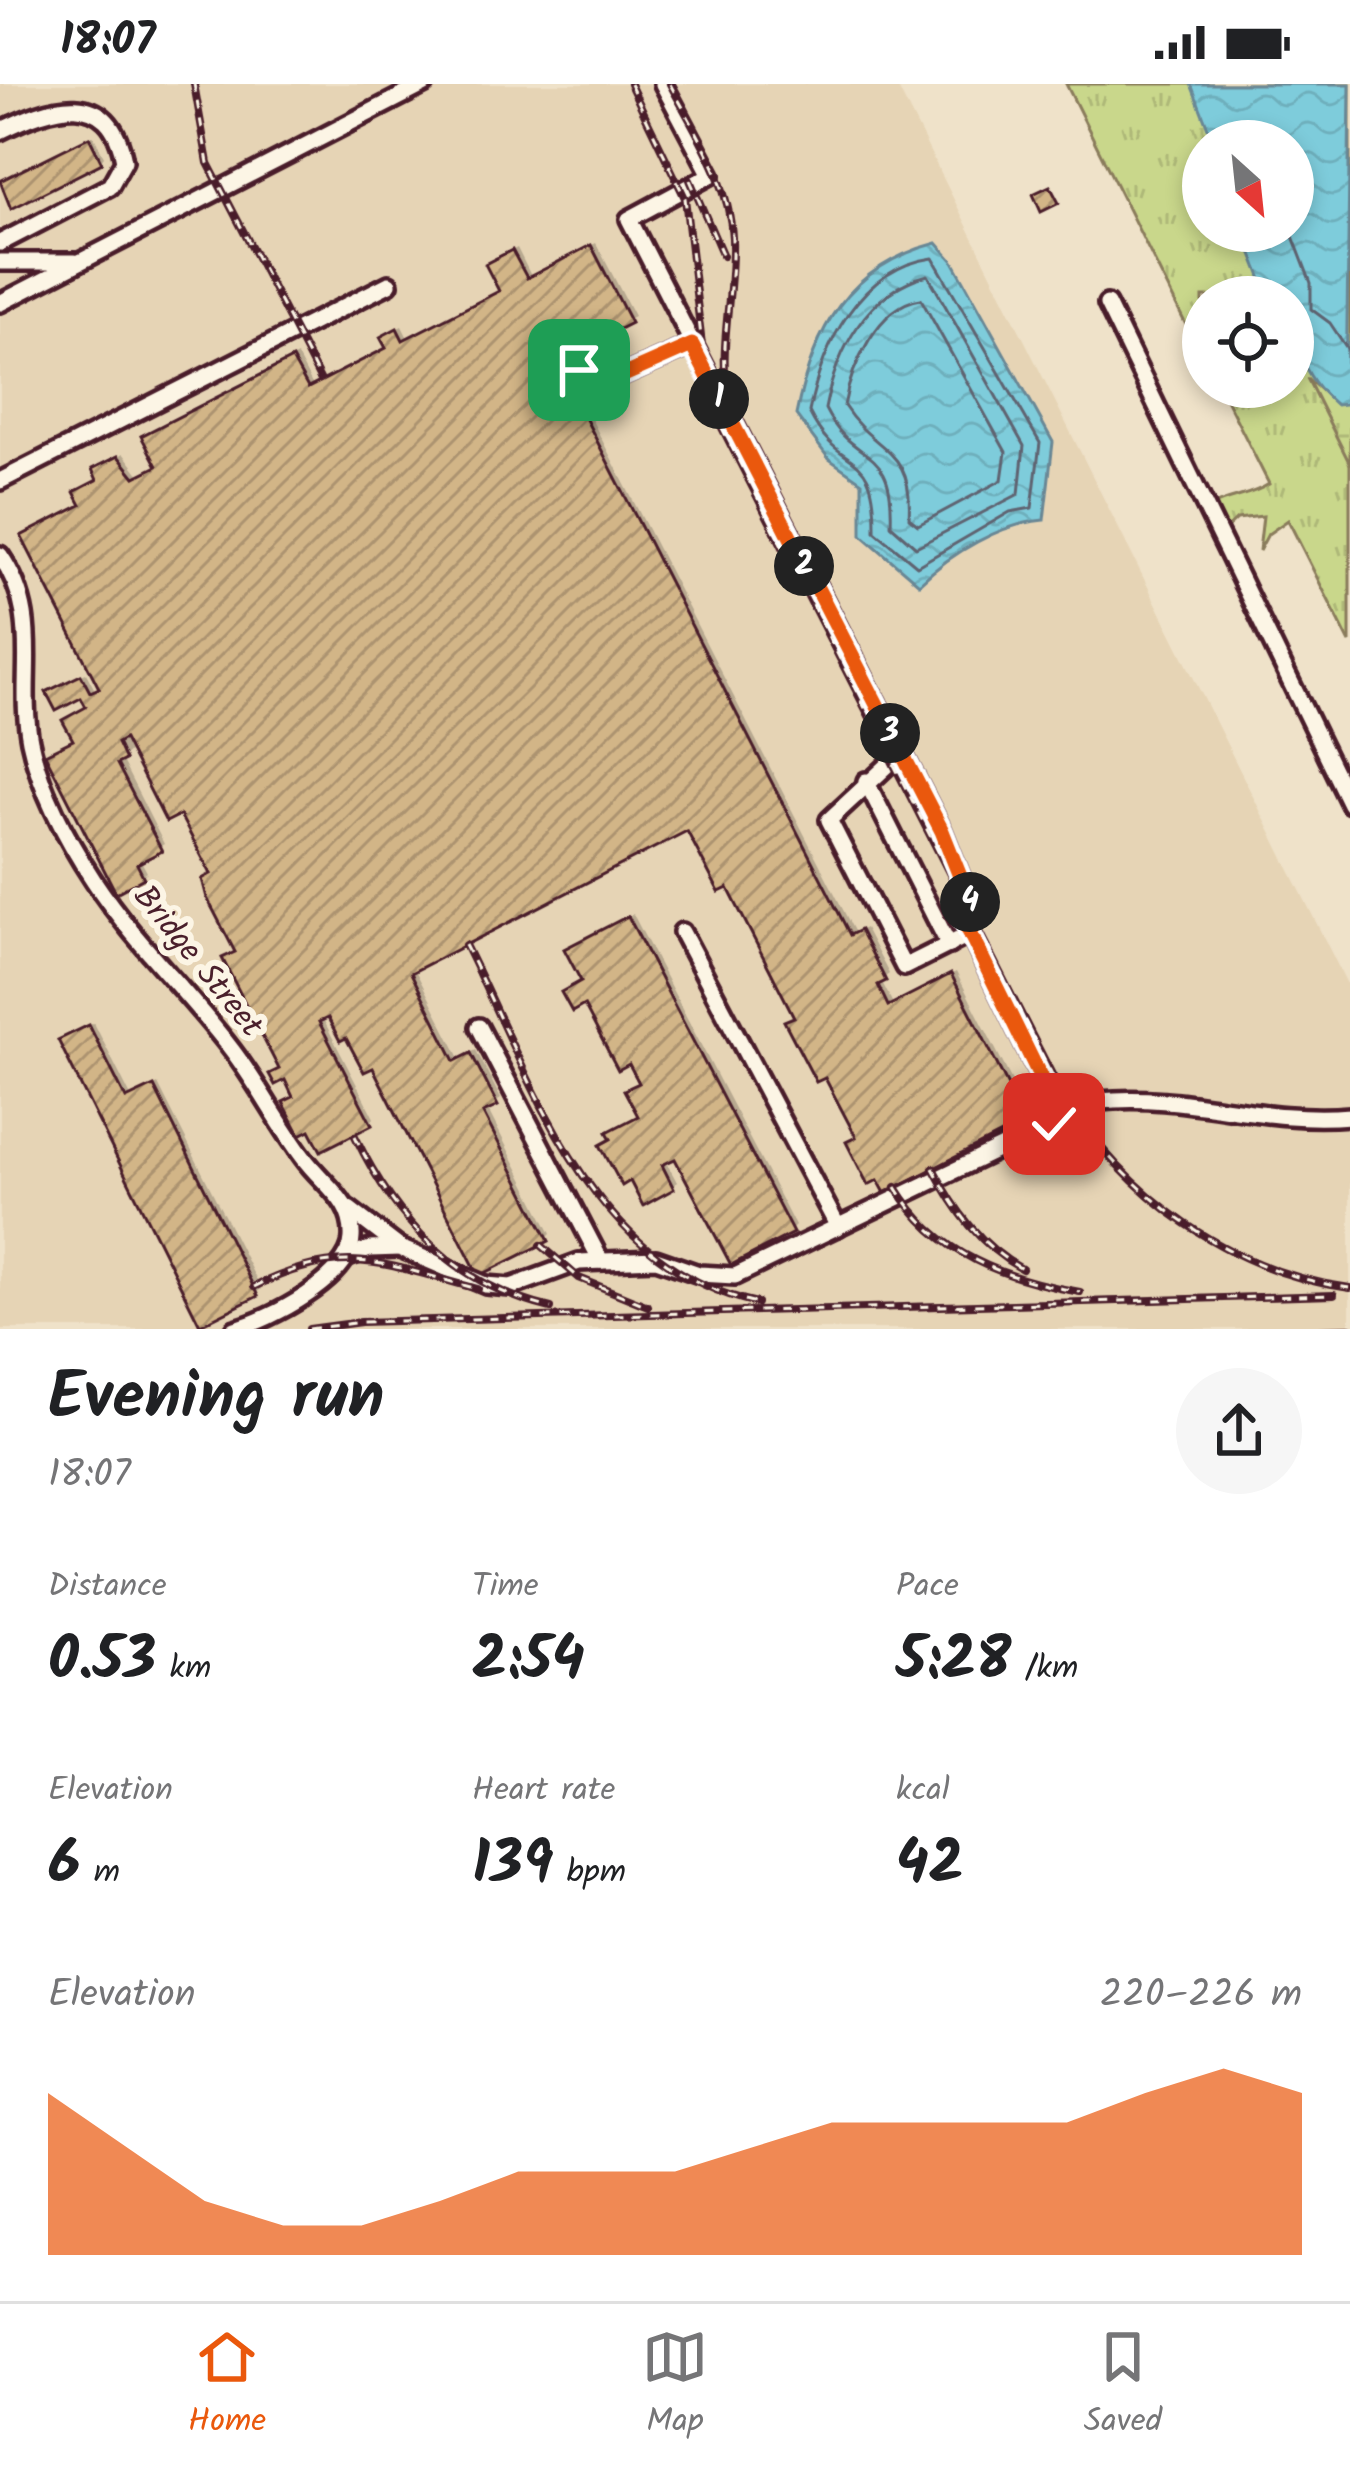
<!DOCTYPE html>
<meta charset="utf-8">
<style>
:root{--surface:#fff;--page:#f6f6f6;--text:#202124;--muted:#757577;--line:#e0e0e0;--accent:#ea580c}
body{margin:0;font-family:Kalam,sans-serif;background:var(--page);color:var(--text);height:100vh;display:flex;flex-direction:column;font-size:45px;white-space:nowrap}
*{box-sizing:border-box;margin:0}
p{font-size:39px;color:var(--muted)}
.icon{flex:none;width:66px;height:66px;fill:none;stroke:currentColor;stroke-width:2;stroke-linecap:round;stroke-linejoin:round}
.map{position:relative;height:1245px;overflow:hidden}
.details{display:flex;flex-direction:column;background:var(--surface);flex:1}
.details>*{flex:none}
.needle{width:78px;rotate:153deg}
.buttons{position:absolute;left:1182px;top:36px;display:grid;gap:24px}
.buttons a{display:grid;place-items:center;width:132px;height:132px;border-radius:50%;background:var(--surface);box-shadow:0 6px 18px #0003;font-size:60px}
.pin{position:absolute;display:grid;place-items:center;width:102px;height:102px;color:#fff;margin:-51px;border-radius:24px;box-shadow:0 6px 18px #0006}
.km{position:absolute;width:60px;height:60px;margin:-30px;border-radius:50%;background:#222;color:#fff;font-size:33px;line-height:60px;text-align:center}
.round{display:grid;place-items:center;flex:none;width:126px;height:126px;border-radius:63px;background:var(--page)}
.head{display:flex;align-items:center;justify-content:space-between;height:204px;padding:0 48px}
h1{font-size:66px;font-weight:800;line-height:90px}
.stats{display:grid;grid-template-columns:repeat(3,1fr);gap:18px;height:204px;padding:12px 48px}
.stats div{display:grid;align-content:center}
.stats b{font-size:60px;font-weight:800}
.stats small{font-size:33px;font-weight:400}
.stats p{font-size:33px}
.chart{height:336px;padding:24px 48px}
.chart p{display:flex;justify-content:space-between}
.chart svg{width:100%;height:216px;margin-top:12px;fill:var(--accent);opacity:.7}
.status{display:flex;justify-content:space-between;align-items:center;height:84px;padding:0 60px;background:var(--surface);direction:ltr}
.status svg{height:33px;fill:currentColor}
.tab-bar{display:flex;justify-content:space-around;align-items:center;height:168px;border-top:3px solid var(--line);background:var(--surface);font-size:33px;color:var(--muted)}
.tab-bar a{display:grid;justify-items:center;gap:6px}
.tab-bar .active{color:var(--accent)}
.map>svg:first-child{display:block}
.built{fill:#e6d4b5}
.grass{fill:url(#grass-tufts);stroke:#8a7b5b;stroke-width:3;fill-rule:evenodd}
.wetland{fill:url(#wetland-marsh);stroke:#8a7b5b;stroke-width:3}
.water{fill:url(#water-waves);stroke:#698795;stroke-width:3}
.shadow{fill:#0003}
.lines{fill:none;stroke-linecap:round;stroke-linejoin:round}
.shore{stroke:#5f6471;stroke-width:3}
.building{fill:url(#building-hatch);stroke:#4a1f2b;stroke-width:3}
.minor-casing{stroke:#4a1f2b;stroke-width:24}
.minor{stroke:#fcf5e5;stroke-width:15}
.rail-casing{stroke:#4a1f2b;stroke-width:8}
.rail{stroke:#fcf5e5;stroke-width:3;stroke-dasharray:9;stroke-linecap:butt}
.route-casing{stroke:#fff;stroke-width:24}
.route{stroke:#ea580c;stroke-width:15}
.labels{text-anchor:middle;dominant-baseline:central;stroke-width:12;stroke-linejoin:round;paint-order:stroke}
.street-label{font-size:33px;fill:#4a1f2b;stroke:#fcf5e5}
</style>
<div class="status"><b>18:07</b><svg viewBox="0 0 49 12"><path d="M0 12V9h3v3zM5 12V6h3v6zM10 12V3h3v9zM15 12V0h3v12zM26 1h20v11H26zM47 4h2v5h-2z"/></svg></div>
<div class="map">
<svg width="1350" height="1245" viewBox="0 0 1350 1245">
<defs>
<pattern id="grass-tufts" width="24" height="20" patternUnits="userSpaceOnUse" patternTransform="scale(3)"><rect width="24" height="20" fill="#c9d78b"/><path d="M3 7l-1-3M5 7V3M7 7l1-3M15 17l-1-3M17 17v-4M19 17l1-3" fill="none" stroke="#aeb878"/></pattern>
<pattern id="wetland-marsh" width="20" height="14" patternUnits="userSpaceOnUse" patternTransform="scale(3)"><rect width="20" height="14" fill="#c9d78b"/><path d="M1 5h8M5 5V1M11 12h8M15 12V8" fill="none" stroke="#aeb878"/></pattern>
<pattern id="water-waves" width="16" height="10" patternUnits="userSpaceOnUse" patternTransform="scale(3)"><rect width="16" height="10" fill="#7eccdb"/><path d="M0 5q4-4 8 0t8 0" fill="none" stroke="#6eafbc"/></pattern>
<pattern id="building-hatch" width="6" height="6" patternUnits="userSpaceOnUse" patternTransform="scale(3)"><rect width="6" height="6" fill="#d2b587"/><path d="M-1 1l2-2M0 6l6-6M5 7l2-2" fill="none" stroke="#ac936f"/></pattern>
</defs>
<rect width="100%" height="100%" fill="#efe2c9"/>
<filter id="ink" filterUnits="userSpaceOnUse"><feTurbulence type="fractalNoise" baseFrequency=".00833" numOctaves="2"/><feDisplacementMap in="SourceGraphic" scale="24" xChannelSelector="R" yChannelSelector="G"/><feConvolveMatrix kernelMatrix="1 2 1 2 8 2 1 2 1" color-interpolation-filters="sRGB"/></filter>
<g filter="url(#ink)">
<polygon class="built" points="0,0 896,0 1350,906 1350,1245 0,1245"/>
<path class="grass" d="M1066,0h284v559l-62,-123 -20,14 -9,17 4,-35 -26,3 -15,14 -12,-26c20,-11 39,-10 59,-23l-49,-97h73v-90h-90v62zM1203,57h90v90h-90z"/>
<polygon class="wetland" points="1307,294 1336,320 1350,318 1350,380"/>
<g class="water">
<path d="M1191,0h159l-4,320 -10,1c-36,-31 -43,-61 -43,-108h-24l-26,-66h50v-90h-80z"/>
<path d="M937,159l16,18 100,181 -9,78c-44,4 -93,33 -125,64l-57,-49v-53l-33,-23 -33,-44c17,-85 51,-149 141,-172z"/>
</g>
<g class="shadow">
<polygon points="93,51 104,72 100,77 6,95"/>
<polygon points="596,159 634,232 559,272 855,849 865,844 889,890 881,896 893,920 956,888 1029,1030 859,1052 792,934 797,931 729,799 689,743 414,884 460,974 476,966 501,1015 487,1024 551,1150 547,1154 329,929 322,933 374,1034 370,1039 296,1012 230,870 237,867 214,789 182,727 132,665 121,675 164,760 140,775 147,788 142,792 75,655 89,622 82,610 54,604 86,589 95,606 102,603 25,452 83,420 100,395 100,382 123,369 140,391 159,381 149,348 297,272 313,302 389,263 388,249 402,242 408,254 501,206 493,177 517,164 531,192"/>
<polygon points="633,830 795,1142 791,1146 676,1071 665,1076 677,1098 672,1103 614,1054 615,1044 640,1031 642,998 584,896 572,861"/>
<polygon points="94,939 131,1013 158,1000 261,1205 256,1209 66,952"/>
</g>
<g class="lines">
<g class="shore">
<polyline points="1291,147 1311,199 1311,225 1330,239 1350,269"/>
<path d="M933,174l107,185 -8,65 -22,4 -93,54 -42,-35c1,-91 -33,-52 -66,-119 13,-66 50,-144 124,-154z"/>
<path d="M928,191l96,171 -5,48 -103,53 -25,-22c4,-85 -37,-57 -66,-116 11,-57 42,-119 103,-134z"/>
<path d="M921,215l85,153 -4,28 -84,45 -9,-7c5,-72 -34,-64 -65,-112 7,-39 34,-101 77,-107z"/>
</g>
</g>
<g class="building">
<polygon points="89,53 102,79 11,125 0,97"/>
<polygon points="1050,102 1059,119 1041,128 1033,110"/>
<polygon points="591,161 631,239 556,277 850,851 860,846 886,897 878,901 888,922 951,890 1026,1037 885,1109 878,1096 868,1101 846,1058 856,1053 825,994 816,998 784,937 794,933 728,804 719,808 687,747 411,889 455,977 471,969 498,1022 483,1029 549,1157 479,1192 373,984 364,988 346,954 340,957 328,934 319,938 372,1041 321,1067 310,1046 300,1051 283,1018 293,1013 285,996 275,1001 269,990 279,985 222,874 235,868 207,814 202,795 211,790 180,731 166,738 124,655 117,659 125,676 117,680 162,767 137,780 144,794 116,809 45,670 73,656 62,636 86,623 81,614 56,627 46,608 81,591 90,608 99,604 21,452 81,421 74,408 97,396 92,385 118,372 135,393 157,382 141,352 292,275 308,304 386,264 380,253 397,244 403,256 499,207 485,180 512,166 527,194"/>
<polygon points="628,832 793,1149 731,1181 675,1075 662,1081 674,1105 643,1122 630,1097 622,1102 600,1061 611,1055 607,1048 638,1032 624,1006 639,999 629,980 618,986 584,921 572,928 561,908 581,897 564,865"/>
<polygon points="89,941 126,1015 154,1002 258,1212 200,1241 58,956"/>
</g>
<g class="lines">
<defs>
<g id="minor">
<polyline points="663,0 711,91 629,135 942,747 971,820 963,835 1040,992 1054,1041"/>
<path d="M0,47c50,-25 110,-47 124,30l-14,25 -110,57"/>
<polyline points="0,178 75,178"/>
<polyline points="0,219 425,0"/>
<polyline points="1107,220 1350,720"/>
<polyline points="579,286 599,302 692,261"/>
<polyline points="0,397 389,200"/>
<path d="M0,471c44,64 17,119 30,186 10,48 37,99 64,140 40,61 94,111 138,169 26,34 45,72 71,107 20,28 51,43 49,81 -1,40 -82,82 -117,91"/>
<polyline points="901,669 829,736 904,883 970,850"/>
<polyline points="866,697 949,861"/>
<polyline points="682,848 838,1143"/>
<polyline points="479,943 601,1177"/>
<path d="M349,1125l51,39 86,37 25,2 68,-25 77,-3 43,15 36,2 364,-175c88,-9 161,23 251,15"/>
<polyline points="348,1173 370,1165 400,1164"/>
</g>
</defs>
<use href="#minor" class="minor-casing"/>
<use href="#minor" class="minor"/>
<defs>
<g id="rail">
<polyline points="194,0 208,79 320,295"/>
<path d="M630,0l55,114 20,173 13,49 344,674c64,102 168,178 288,194"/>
<path d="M670,0c26,49 60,98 62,154 2,57 -15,111 -3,167"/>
<polyline points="690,96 723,172"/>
<path d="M465,861c70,139 123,320 292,358"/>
<path d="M355,1052c41,86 100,149 196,172"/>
<path d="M933,1084c22,42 47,78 89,101"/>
<path d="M896,1103c41,68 109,92 184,105"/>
<polyline points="541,1161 579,1194 648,1222"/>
<path d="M254,1203c91,-46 132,-22 224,2"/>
<polyline points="309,1245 361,1238 1334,1211"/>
<polyline points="1318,1245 1350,1244"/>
</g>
</defs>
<use href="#rail" class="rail-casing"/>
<use href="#rail" class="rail"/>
</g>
</g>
<g class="lines" filter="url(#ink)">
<defs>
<polyline id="route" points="579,286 599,302 692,261 942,747 971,820 963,835 1040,992 1054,1040"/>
</defs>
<use href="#route" class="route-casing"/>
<use href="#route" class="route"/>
</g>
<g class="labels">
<g class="street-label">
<text transform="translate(197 878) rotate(51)">Bridge Street</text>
</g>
</g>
</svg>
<div class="buttons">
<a><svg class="needle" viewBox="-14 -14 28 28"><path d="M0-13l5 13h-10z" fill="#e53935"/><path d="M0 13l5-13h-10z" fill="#757577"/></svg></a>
<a><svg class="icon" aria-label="locate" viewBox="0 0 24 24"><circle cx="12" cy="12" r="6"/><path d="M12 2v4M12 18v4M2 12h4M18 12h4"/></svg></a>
</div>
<div class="pin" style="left:579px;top:286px;background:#1e9e55"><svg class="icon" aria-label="arrive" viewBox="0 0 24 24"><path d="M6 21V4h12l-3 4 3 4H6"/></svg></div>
<div class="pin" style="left:1054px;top:1040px;background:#d93025"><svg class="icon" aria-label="check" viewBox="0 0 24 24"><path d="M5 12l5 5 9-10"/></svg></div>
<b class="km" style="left:719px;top:315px">1</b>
<b class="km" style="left:804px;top:482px">2</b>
<b class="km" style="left:890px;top:649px">3</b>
<b class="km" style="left:970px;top:818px">4</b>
</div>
<section class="details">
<div class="head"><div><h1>Evening run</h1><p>18:07</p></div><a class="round"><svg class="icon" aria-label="share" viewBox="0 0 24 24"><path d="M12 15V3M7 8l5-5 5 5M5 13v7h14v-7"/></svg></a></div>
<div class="stats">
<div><p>Distance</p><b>0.53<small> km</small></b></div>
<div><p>Time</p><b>2:54</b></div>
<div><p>Pace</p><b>5:28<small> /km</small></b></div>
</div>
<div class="stats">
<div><p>Elevation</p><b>6<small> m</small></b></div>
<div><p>Heart rate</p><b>139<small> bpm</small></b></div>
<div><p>kcal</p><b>42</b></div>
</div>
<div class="chart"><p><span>Elevation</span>220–226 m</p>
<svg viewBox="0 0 160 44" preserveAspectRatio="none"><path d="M0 44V11L10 22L20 33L30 38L40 38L50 33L60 27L70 27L80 27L90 22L100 17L110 17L120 17L130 17L140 11L150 6L160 11V44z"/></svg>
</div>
</section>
<nav class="tab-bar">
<a class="active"><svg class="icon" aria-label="home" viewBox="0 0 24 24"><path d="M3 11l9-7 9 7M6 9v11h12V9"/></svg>Home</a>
<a><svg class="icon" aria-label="map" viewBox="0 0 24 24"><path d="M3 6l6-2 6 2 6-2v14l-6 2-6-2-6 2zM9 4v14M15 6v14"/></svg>Map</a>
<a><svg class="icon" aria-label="saved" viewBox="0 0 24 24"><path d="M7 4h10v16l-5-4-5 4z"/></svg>Saved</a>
</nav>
